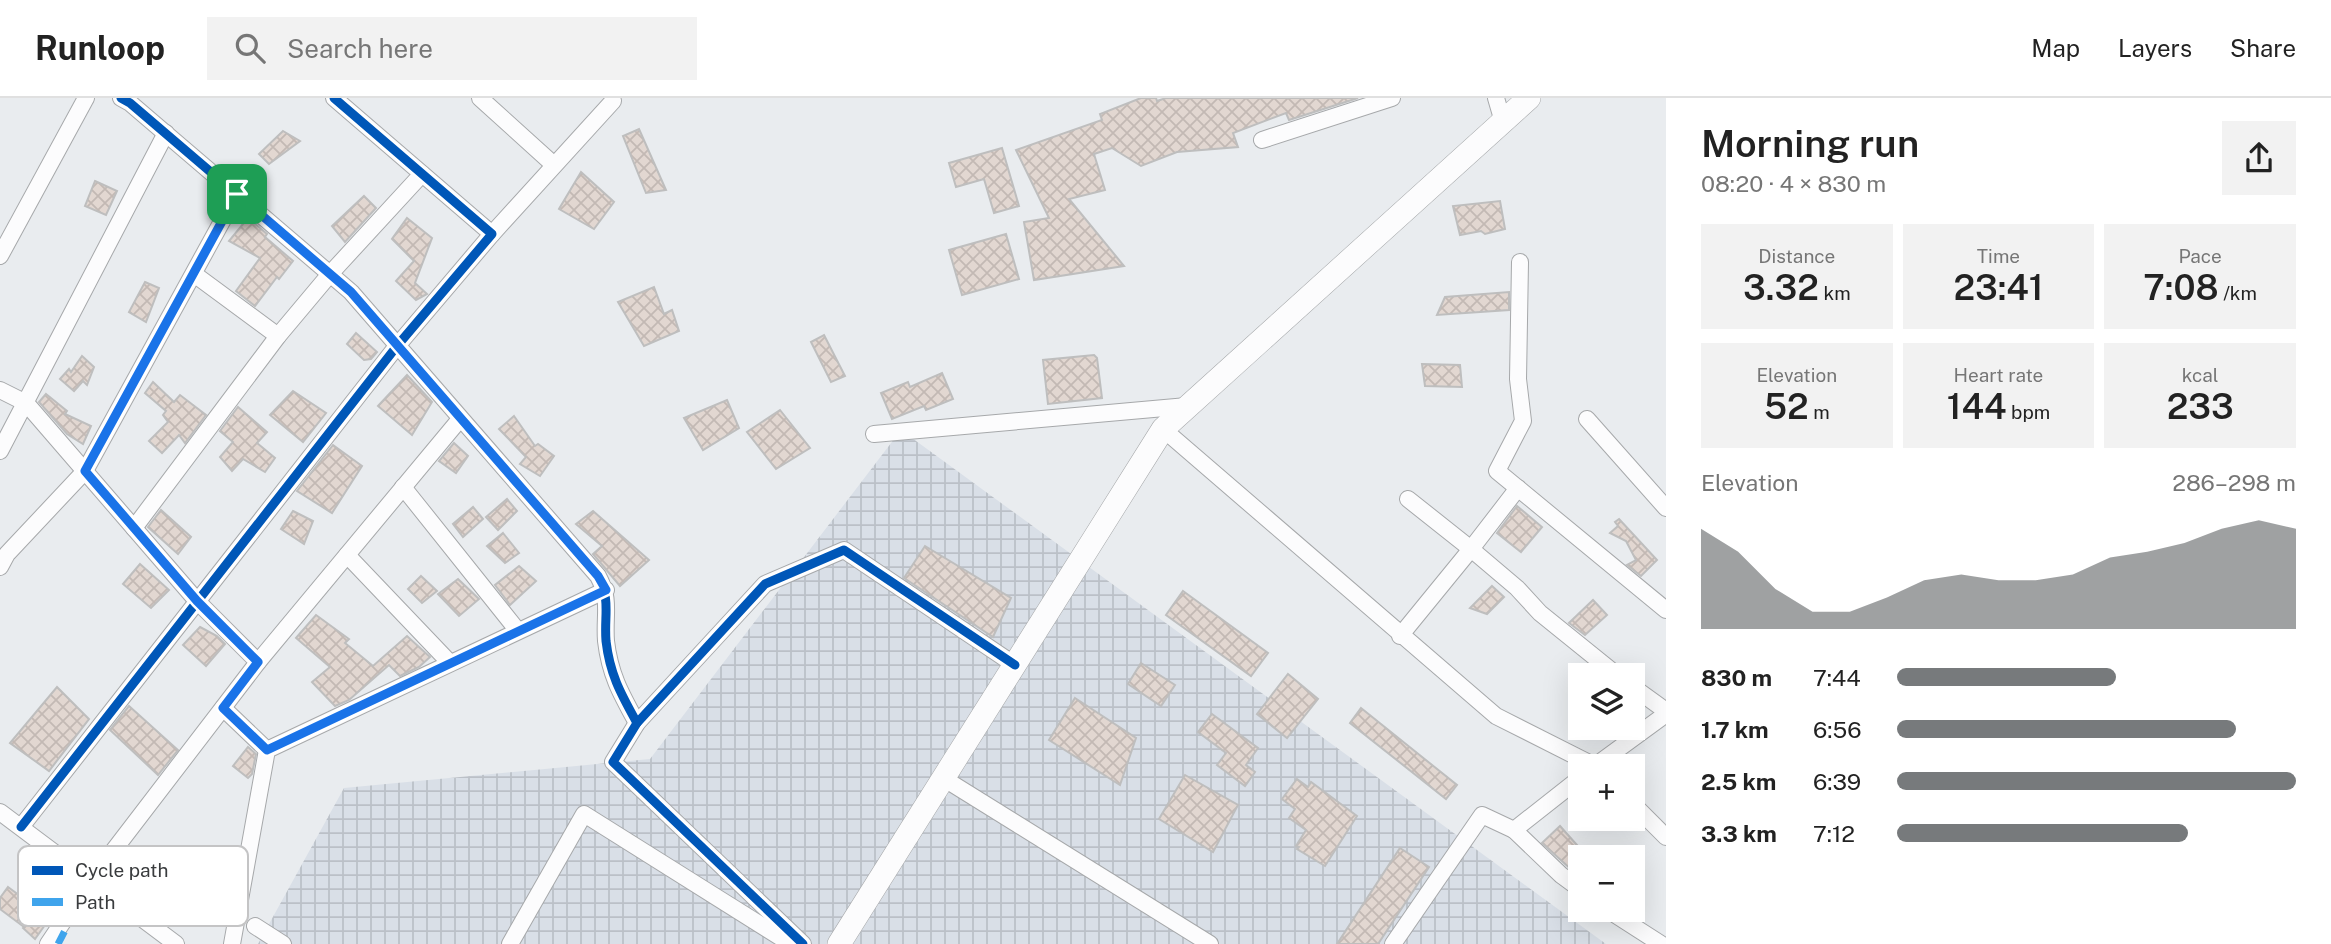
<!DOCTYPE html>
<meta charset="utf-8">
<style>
:root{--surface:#fff;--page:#f2f2f2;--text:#222;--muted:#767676;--line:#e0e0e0;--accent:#777a7c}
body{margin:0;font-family:"Public Sans",sans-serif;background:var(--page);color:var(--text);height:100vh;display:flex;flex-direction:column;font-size:26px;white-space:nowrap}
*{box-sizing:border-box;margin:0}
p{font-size:23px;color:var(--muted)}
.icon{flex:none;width:38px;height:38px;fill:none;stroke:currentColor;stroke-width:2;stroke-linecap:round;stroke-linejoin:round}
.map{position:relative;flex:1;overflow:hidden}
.details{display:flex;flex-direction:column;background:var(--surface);width:665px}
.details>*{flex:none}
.controls{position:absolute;left:1568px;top:565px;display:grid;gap:14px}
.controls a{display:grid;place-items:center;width:77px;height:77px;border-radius:0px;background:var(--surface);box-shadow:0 7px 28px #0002;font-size:35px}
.pin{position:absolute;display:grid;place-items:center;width:60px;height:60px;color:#fff;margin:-30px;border-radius:14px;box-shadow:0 4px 10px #0006}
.round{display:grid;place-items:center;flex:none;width:74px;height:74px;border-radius:0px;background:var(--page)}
.summary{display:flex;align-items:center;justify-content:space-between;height:119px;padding:0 35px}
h1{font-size:38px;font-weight:600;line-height:52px}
.figures{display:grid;grid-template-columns:repeat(3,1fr);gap:10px;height:119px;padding:7px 35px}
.figures div{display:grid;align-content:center;border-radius:0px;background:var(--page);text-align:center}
.figures b{font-size:35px;font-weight:600}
.figures small{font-size:19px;font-weight:400}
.figures p{font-size:19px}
.chart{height:196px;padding:14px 35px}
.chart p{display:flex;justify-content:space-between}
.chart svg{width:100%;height:126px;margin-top:7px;fill:var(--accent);opacity:.7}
ul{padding:0 35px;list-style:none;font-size:23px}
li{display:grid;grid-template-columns:112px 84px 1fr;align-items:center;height:52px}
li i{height:18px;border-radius:9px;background:var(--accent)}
header{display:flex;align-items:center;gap:42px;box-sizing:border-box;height:98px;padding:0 35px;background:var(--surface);border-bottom:2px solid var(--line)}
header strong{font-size:33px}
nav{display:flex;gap:38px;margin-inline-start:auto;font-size:24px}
.search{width:490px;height:63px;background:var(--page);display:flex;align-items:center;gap:18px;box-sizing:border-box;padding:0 24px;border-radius:0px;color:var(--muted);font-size:26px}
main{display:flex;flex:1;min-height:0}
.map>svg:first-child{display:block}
.industrial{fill:url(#industrial-grid)}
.building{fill:url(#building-cross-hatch);stroke:#bebebe;stroke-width:2}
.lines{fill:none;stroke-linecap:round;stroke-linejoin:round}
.street-casing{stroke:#a6a8aa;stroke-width:18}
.secondary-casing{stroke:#a6a8aa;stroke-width:24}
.street{stroke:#fcfcfd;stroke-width:16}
.secondary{stroke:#fcfcfd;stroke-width:23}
.quiet{stroke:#3fa4ec;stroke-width:7;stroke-dasharray:14 7;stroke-linecap:butt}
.cycleway-casing{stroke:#fff;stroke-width:13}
.cycleway{stroke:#0057b8;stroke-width:9}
.route-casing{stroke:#fff;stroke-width:14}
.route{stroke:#1a73e8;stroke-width:9}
.key{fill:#fff;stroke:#c4c4c5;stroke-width:2}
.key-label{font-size:19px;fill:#3a3c3e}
</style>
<header>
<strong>Runloop</strong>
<div class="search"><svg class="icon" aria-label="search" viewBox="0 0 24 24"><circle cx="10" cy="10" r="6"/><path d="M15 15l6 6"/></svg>Search here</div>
<nav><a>Map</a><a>Layers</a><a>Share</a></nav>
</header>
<main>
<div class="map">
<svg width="1666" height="846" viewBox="0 0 1666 846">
<defs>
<pattern id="industrial-grid" width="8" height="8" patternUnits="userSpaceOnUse" patternTransform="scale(1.75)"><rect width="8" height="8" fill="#d9dfe7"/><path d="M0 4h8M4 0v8" fill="none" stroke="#bbc0c7"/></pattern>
<pattern id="building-cross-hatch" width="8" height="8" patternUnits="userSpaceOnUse" patternTransform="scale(1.75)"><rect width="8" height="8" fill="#e2d7d1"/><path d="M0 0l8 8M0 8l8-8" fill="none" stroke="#c3b9b4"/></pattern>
</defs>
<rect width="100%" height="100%" fill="#e9ecef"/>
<polygon class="industrial" points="901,332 1606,846 258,846 344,690 650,661"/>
<g class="building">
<polygon points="1141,0 1156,0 1157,3 1166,0 1358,0 1289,22 1286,15 1233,35 1238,49 1177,54 1141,68 1112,50 1094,56 1105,92 1069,101 1124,168 1034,182 1024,124 1049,120 1016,52 1102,22 1100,16"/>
<polygon points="639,31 666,92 646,95 623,38"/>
<polygon points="283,33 300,43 269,66 259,56"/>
<polygon points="1002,50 1019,108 994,115 984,81 956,89 949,65"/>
<polygon points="581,74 614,104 594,131 559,111"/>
<polygon points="95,83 117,93 106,117 85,108"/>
<polygon points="364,98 376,110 345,144 332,128"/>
<polygon points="1500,103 1505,131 1485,136 1481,133 1460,137 1453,108"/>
<polygon points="248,120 267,136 265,139 293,163 279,181 277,179 255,208 236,193 260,160 229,143"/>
<polygon points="407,120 432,140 415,185 427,196 416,202 396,183 414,163 392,141"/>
<polygon points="1006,136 1019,181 962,197 949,152"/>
<polygon points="145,184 159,190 146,224 129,214"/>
<polygon points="654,189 664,216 672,212 679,233 644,248 618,204"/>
<polygon points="1509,194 1509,212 1437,217 1445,199"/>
<polygon points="356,235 377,254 371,261 364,262 347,246"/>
<polygon points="824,237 845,278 831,284 811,244"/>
<polygon points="1094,257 1097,260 1102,300 1048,306 1043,262"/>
<polygon points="82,258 94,269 87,287 83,283 74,293 60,281 69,271 71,274"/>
<polygon points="1422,266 1460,267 1462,289 1425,288"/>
<polygon points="942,275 953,301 926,312 924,308 892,321 881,295 908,284 910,289"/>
<polygon points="407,277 432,304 412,337 378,308"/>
<polygon points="153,284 174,304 180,297 206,317 185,345 179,337 162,355 149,343 168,324 163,317 166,313 145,295"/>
<polygon points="293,293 326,315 303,344 270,317"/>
<polygon points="46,296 67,313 65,316 91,328 83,346 67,336 39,304"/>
<polygon points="727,302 739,330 703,352 684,320"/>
<polygon points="238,309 267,334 257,345 275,360 265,374 243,361 232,373 220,359 233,344 220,333"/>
<polygon points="780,312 810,350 776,371 747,334"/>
<polygon points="514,318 535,348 538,346 554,358 540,378 520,366 526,359 499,331"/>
<polygon points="454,345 468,358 456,375 439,363"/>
<polygon points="333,347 362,368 332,415 297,393"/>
<polygon points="507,401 517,413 498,432 486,419"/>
<polygon points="1517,408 1542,429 1521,454 1497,435"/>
<polygon points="473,409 483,421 463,439 453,426"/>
<polygon points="161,412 191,439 178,456 148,429"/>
<polygon points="293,413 313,423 304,446 281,431"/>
<polygon points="593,413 649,462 620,488 593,456 602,448 576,426"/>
<polygon points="1619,421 1657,462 1641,478 1627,467 1636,462 1626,443 1610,435 1618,428 1615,424"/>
<polygon points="503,435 519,455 505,465 487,448"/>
<polygon points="925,448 1011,500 993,539 904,480"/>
<polygon points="140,466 169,492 151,510 123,486"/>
<polygon points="519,468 536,483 510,507 495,487"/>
<polygon points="421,478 437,493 422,505 408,491"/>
<polygon points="458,481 479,501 459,518 438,496"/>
<polygon points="1492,488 1504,499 1487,516 1470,510"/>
<polygon points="1183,493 1268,555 1251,578 1166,517"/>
<polygon points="1593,502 1607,517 1585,537 1569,525"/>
<polygon points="316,517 349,541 345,545 373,568 407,538 430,559 419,569 400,578 389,567 349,602 335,608 312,584 330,569 296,540"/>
<polygon points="200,529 217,538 225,546 206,568 183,547"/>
<polygon points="1141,565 1175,587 1161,608 1128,586"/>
<polygon points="1288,576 1318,601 1287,640 1257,616"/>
<polygon points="57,589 89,621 49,673 10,645"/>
<polygon points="1075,600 1136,640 1120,687 1049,642"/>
<polygon points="129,608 178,652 158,677 110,632"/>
<polygon points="1361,610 1457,687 1446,701 1350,625"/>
<polygon points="1212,616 1258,650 1246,667 1255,674 1245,688 1217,667 1226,655 1198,634"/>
<polygon points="248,649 256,656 252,676 248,680 233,668"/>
<polygon points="1185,677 1238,707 1213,754 1159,721"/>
<polygon points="1297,681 1308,689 1311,684 1357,718 1325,768 1297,751 1299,749 1296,748 1306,732 1289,720 1295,711 1282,701"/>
<polygon points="1560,728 1584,755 1574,774 1542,745"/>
<polygon points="1400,750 1429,769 1378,846 1337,846"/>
<polygon points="8,789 50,820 35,841 23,830 24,829 0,811 0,800"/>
</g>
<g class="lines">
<defs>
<g id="street">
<path d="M121,0l9,5 221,189 247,284c13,24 6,39 8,65 4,34 15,53 31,82"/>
<polyline points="480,0 554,67"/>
<polyline points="1496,0 1503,24"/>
<polyline points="1262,42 1392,0"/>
<polyline points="492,136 613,3"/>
<polyline points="0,158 86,0"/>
<polyline points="1520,164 1518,281 1523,323 1497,373 1666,512"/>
<polyline points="194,176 278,238"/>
<polyline points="0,292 26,305 197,503 258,564 91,782 48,846"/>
<polyline points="1587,321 1666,410"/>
<polyline points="1163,331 1496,618 1595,668"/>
<polyline points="874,336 1187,308"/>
<polyline points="0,353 166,35"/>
<polyline points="403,389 518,533"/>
<polyline points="1408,401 1471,451 1517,490 1540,515 1618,578"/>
<polyline points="134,430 278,238 330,176 422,76"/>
<polyline points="347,457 450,565"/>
<polyline points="0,469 7,456 85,373 237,96"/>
<polyline points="1400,538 1471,451 1518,390"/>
<polyline points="258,564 460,321"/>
<polyline points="1633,589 1666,613"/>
<polyline points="223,610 267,652"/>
<polyline points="1595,668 1666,616"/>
<polyline points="943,680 1210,846"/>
<polyline points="1633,706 1666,739"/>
<polyline points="0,714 176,846"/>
<polyline points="21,729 397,248 492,136 334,0"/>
<polyline points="1514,732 1561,777 1580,791"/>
<polyline points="1608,812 1661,846"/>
<polyline points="255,828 283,846"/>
<polyline points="232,846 267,652 606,492"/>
<polyline points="510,846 584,716 791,846"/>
<polyline points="803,846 613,664 637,625 765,486 844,452 1015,567"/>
<polyline points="1393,846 1482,717 1514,732 1580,680"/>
</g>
<polyline id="secondary" points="839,846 1163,331 1529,0"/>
</defs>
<use href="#street" class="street-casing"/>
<use href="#secondary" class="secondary-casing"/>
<use href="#street" class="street"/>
<use href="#secondary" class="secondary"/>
<polyline class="quiet" points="58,846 91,782"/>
<defs>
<g id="cycleway">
<path d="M121,0l9,5 221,189 247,284c13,24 6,39 8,65 4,34 15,53 31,82"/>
<polyline points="21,729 397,248 492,136 334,0"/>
<polyline points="803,846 613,664 637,625 765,486 844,452 1015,567"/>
</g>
</defs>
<use href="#cycleway" class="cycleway-casing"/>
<use href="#cycleway" class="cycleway"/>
</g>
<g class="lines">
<defs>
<polygon id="route" points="237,96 351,194 598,478 606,492 267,652 223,610 258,564 197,503 85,373"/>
</defs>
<use href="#route" class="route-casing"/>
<use href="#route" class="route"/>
</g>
<rect x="18" y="748" width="230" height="80" rx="10" class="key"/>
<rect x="32" y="768" width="31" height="9" fill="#0057b8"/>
<rect x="32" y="800" width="31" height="8" fill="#3fa4ec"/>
<g class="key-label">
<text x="75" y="779">Cycle path</text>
<text x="75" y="811">Path</text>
</g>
</svg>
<div class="controls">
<a><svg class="icon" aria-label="layers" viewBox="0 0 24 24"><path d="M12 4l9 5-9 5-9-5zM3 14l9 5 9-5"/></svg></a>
<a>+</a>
<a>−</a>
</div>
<div class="pin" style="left:237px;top:96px;background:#1e9e55"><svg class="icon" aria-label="arrive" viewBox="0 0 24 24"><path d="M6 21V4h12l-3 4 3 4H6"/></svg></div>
</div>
<section class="details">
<div class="summary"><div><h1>Morning run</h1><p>08:20 · 4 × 830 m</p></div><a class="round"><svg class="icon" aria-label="share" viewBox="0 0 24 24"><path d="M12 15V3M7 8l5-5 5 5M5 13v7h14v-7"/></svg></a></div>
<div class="figures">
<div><p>Distance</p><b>3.32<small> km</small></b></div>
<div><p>Time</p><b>23:41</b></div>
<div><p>Pace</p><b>7:08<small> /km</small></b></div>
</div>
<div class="figures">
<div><p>Elevation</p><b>52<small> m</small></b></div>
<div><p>Heart rate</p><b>144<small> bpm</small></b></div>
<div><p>kcal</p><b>233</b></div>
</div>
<div class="chart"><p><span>Elevation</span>286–298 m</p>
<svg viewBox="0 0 160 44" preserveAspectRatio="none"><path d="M0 44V9L10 17L20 30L30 38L40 38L50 33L60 27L70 25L80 27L90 27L100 25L110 19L120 17L130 14L140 9L150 6L160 9V44z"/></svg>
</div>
<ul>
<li><b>830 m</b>7:44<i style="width:55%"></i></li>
<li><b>1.7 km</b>6:56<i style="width:85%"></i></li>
<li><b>2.5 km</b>6:39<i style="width:100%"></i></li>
<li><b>3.3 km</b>7:12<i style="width:73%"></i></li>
</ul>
</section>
</main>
